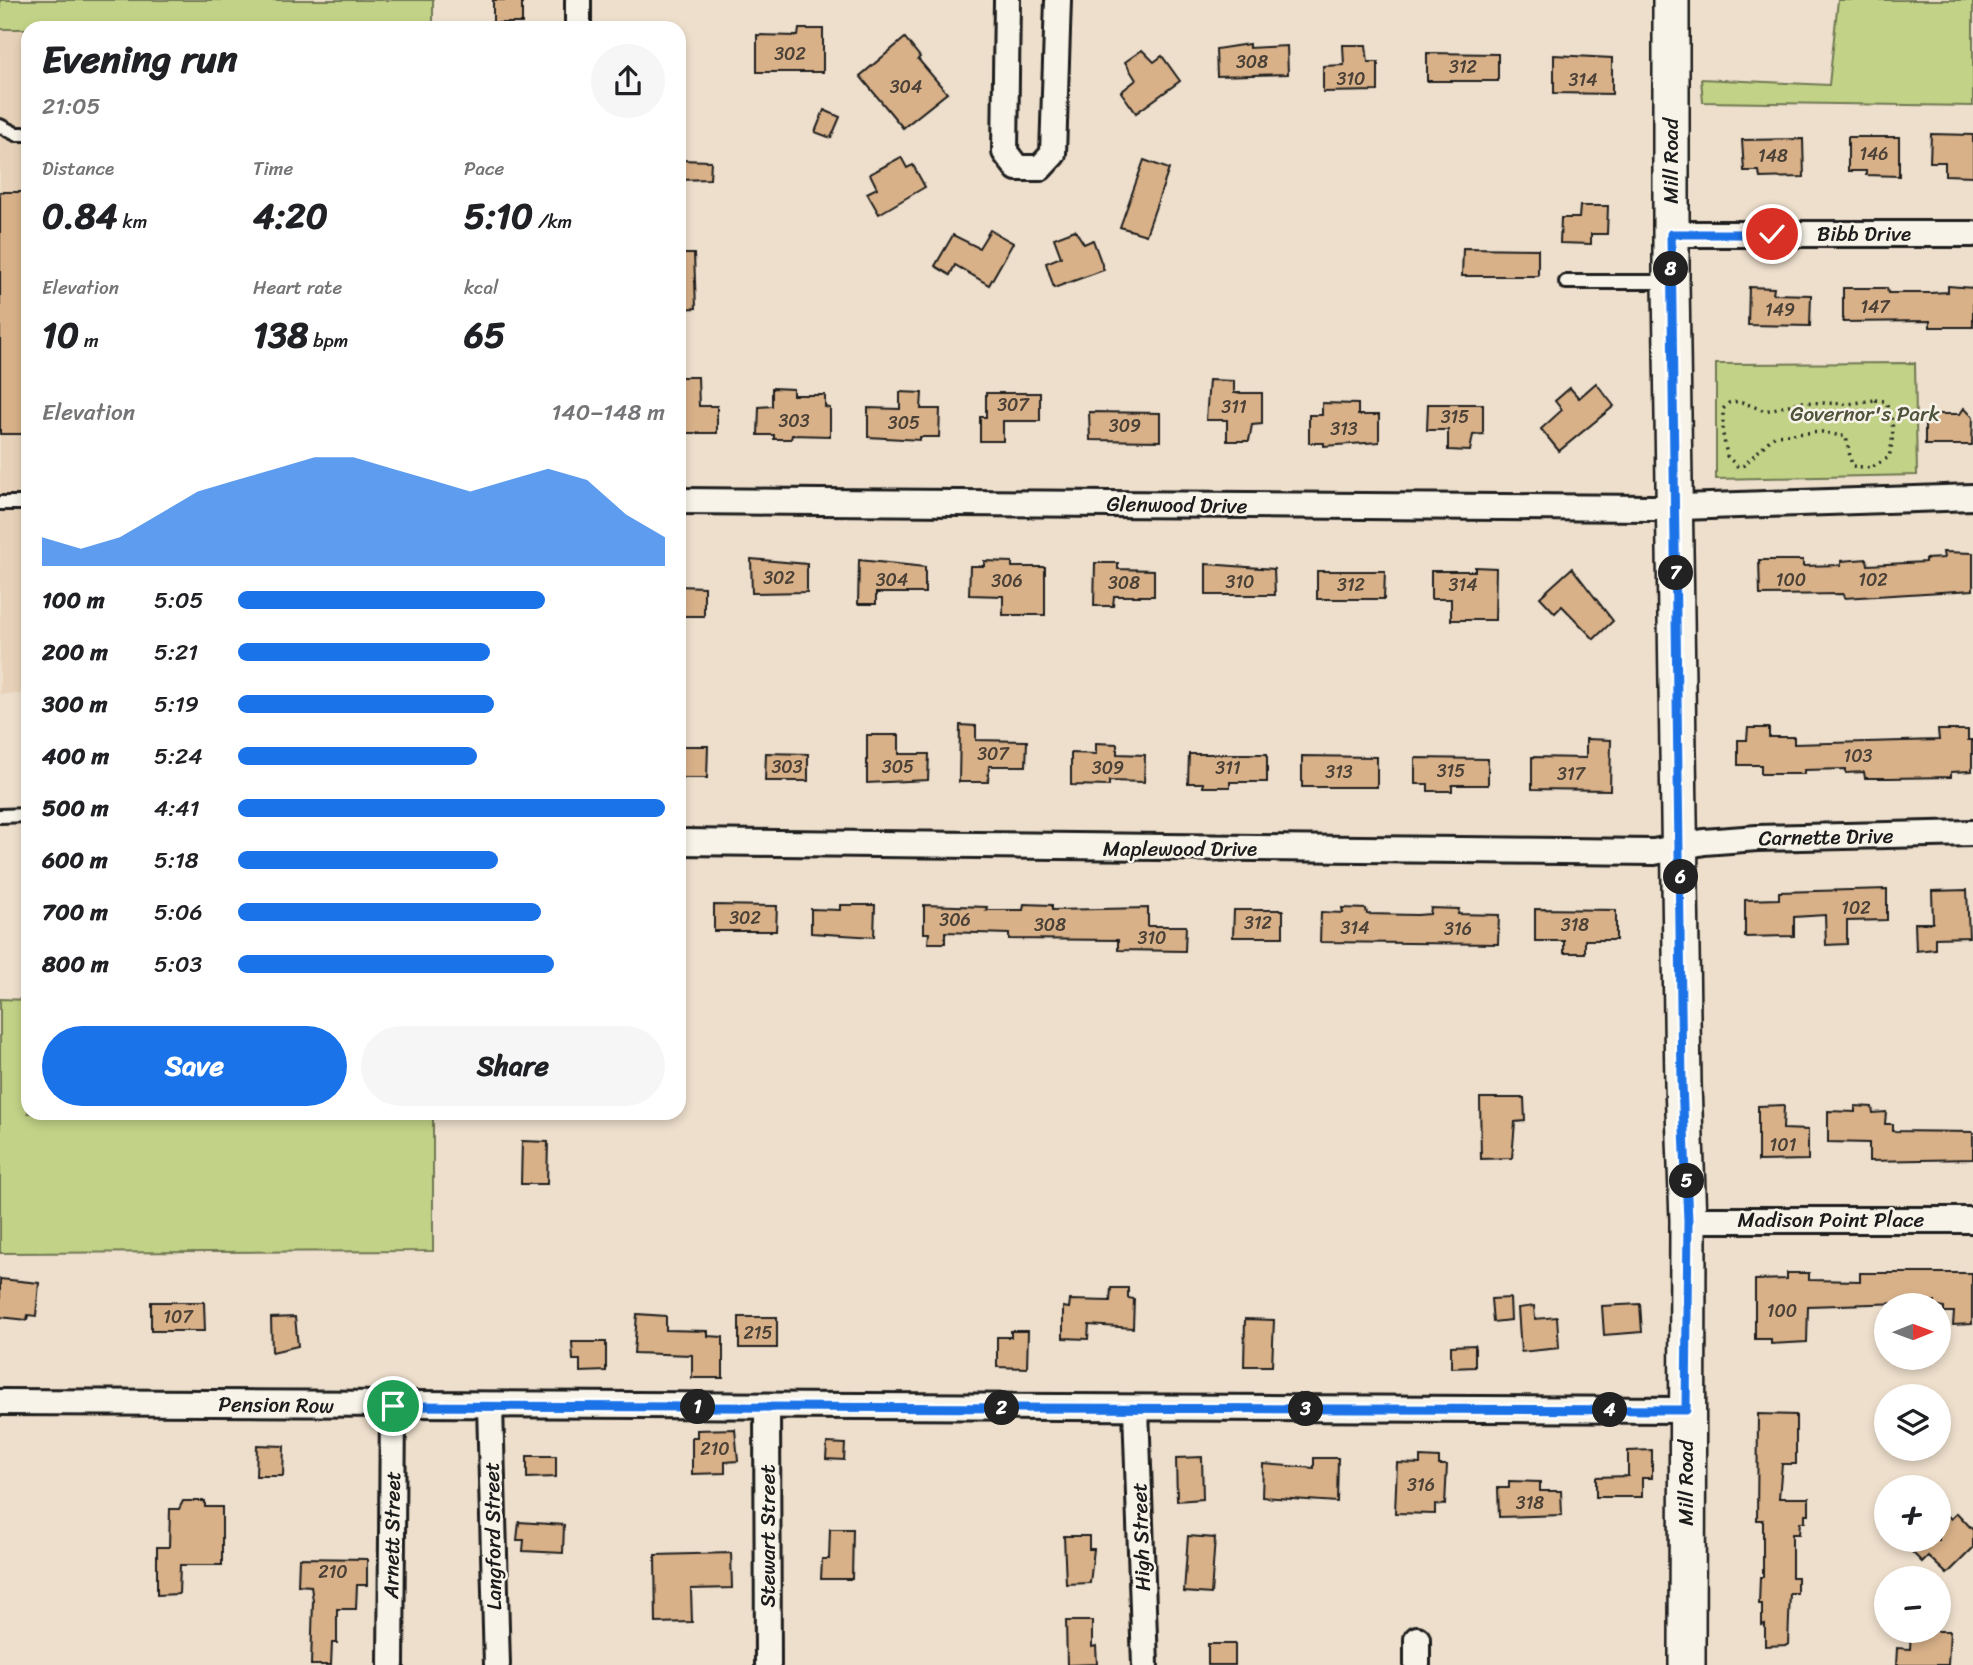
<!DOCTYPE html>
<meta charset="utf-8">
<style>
:root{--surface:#fff;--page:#f6f6f6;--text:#202124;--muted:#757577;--accent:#1a73e8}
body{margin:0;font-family:Sriracha,sans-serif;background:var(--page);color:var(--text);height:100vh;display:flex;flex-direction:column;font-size:26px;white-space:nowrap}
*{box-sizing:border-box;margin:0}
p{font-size:23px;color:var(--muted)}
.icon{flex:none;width:38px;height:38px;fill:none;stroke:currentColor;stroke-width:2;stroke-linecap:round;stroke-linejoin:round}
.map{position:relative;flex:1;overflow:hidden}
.details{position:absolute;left:21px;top:21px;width:665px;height:1099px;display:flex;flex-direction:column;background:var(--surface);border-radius:21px;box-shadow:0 4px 10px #0003}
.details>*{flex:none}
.needle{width:46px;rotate:89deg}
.controls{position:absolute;left:1874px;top:1293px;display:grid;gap:14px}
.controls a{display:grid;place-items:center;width:77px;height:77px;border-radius:50%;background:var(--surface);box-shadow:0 4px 10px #0003;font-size:35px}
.pin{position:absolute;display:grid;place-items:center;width:60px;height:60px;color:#fff;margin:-30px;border:4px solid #fff;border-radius:50%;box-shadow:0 2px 7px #0007}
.km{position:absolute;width:35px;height:35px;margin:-18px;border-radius:50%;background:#222;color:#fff;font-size:19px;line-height:35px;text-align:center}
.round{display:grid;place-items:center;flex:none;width:74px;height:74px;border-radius:37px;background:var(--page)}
.summary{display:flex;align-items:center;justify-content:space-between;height:119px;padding:0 21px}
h1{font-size:38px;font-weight:700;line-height:52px}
.stats{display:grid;grid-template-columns:repeat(3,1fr);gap:10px;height:119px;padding:7px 21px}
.stats div{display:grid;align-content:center}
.stats b{font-size:35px;font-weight:700}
.stats small{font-size:19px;font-weight:400}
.stats p{font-size:19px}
.chart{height:196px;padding:14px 21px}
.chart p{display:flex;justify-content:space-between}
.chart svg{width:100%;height:126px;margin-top:7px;fill:var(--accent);opacity:.7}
.cta{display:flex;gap:14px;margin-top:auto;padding:14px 21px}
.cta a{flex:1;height:80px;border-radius:42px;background:var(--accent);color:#fff;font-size:28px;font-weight:700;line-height:80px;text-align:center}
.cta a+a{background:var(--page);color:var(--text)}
ul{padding:0 21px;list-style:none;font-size:23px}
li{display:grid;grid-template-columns:112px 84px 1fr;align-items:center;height:52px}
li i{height:18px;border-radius:9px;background:var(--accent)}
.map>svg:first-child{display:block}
.built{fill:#e7d1b8}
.green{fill:#c2d387;stroke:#6f7852;stroke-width:2}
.building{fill:#d8b189;stroke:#1c1c1c;stroke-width:2}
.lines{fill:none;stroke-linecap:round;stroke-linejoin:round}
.lane-casing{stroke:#1c1c1c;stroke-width:18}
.street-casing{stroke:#1c1c1c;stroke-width:30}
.secondary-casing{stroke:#1c1c1c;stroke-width:40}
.path{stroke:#1c1c1c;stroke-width:3.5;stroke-dasharray:2 5;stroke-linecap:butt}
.lane{stroke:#f7f3e8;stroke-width:12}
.street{stroke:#f7f3e8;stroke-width:24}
.secondary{stroke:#f7f3e8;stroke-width:35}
.route-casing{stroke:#fff;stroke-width:14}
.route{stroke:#1a73e8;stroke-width:9}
.labels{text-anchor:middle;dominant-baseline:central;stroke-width:5;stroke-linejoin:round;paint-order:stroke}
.number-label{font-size:18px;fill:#4b4137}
.street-label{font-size:21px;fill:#1c1c1c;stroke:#f7f3e8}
.park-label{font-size:21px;fill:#4e533c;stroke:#f7f3e8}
</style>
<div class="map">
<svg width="1973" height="1665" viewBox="0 0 1973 1665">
<rect width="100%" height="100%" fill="#eedfcc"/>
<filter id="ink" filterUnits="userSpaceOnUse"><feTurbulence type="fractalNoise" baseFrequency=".0143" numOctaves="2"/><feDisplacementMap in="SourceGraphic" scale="14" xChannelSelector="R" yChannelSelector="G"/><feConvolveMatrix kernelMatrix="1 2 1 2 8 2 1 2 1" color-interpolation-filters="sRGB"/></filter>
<g filter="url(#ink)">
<rect class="built" x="0" y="29" width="28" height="665"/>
<g class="green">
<polygon points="0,0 433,0 433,28 0,29"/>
<polygon points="1838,0 1973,0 1973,106 1703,102 1701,79 1829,85"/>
<polygon points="1915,363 1917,475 1716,479 1716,364"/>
<polygon points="0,999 28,1000 28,1113 433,1113 433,1251 0,1253"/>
</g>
<g class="building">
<rect x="493" y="0" width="29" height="23"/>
<polygon points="799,29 823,29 823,72 757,72 757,35 798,36"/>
<polygon points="905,38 920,57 918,59 947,93 903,128 860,76"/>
<polygon points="1249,44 1249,48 1287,46 1288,74 1217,76 1216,49"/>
<polygon points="1343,45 1366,45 1368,62 1378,62 1378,91 1323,92 1323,66 1344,65"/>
<polygon points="1142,50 1154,62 1162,56 1180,81 1136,113 1121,92 1136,80 1125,62"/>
<polygon points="1427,53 1498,54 1498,81 1427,81"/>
<polygon points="1554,55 1612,58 1612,94 1554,93"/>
<polygon points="824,110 840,117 831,138 815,132"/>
<polygon points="1931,134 1973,135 1973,176 1945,175 1945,162 1930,162"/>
<polygon points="1848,137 1899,137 1899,176 1866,175 1866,171 1848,171"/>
<polygon points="1803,139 1804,177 1760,178 1759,171 1744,171 1742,140"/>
<polygon points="901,157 907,168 913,165 925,187 879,214 867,193 877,188 870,174"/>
<polygon points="679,160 711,161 710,179 679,180"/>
<polygon points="1144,160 1169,169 1146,235 1120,227"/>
<rect x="0" y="192" width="28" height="242"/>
<polygon points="1580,206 1608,206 1607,234 1591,234 1591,244 1560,243 1561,218 1579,218"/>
<polygon points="990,230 1013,243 989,285 955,265 950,275 935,266 953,235 979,248"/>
<polygon points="1075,230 1084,244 1093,240 1104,270 1054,288 1046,263 1061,257 1054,238"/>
<polygon points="1463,248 1538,249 1538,276 1462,276"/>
<polygon points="679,254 694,254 696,308 679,309"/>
<polygon points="1948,286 1973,288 1973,327 1930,327 1930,321 1843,322 1843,288 1887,288 1888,293 1930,293 1948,292"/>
<polygon points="1749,287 1774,288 1773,294 1811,295 1810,326 1748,325"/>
<polygon points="679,377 698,377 699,406 717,406 717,433 679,433"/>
<polygon points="1209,380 1234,381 1234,393 1262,393 1262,424 1252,425 1249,441 1227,441 1227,420 1206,420"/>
<polygon points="1596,383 1614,406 1559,451 1541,429 1562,410 1555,401 1570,388 1579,398"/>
<polygon points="772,388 793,389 793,395 825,395 825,407 830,408 830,436 792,435 791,439 774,439 774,435 758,435 759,407 772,406"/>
<polygon points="900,392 922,393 921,409 940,409 939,437 920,437 920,440 868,437 868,408 900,409"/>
<polygon points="986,393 1040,393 1040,421 1003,421 1003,441 980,441 980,417 986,417"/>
<polygon points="1322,403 1358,404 1358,415 1379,415 1379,442 1324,446 1324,443 1309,443 1309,415 1322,415"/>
<polygon points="1428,404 1483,404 1483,434 1473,435 1470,451 1448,450 1448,430 1427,430"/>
<polygon points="1964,408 1973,417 1972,445 1925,445 1925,414 1960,414"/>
<polygon points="1089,412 1160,413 1160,441 1090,440"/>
<polygon points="1943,552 1973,553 1973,590 1844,598 1843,594 1760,595 1759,560 1803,560 1803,566 1841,565 1841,561 1867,559 1868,565 1925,562 1925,559 1944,558"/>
<polygon points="751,559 807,564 807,592 752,593"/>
<polygon points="859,560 925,567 925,593 876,593 876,604 858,604"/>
<polygon points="984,561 1012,562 1012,567 1045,567 1045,615 1003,615 1003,596 969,595 970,566 984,566"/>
<polygon points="1095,563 1118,563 1118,569 1154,570 1154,596 1114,596 1113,606 1094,606"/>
<polygon points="1206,564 1274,569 1275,595 1206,595"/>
<polygon points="1475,567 1496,568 1495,620 1451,620 1451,599 1431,599 1431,571 1475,571"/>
<polygon points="1572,568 1613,621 1594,639 1562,606 1555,613 1540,597"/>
<polygon points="1317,571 1385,571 1384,599 1317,599"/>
<polygon points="679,586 704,587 704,616 679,616"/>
<polygon points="960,725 976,726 976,740 1027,741 1026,766 989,766 988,782 959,782"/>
<polygon points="1748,728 1769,728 1769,737 1794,737 1794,744 1939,740 1938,730 1968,730 1968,740 1972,740 1972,771 1951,772 1951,777 1889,778 1865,778 1864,772 1846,773 1846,769 1804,770 1804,774 1761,774 1761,765 1738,765 1738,740 1747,740"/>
<polygon points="867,735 899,735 899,754 929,754 928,780 867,783"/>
<polygon points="1586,739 1611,740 1610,790 1532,789 1532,757 1586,758"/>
<polygon points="1096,743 1117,744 1117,754 1145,755 1144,782 1109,781 1109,786 1071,785 1071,753 1096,754"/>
<polygon points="679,746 708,746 707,778 679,778"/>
<polygon points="766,753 808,754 808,781 765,781"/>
<polygon points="1189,754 1267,754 1267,782 1230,782 1230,787 1203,787 1203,783 1188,783"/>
<polygon points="1302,756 1377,757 1377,787 1302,787"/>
<polygon points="1415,758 1488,759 1488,785 1452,785 1452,791 1428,791 1428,784 1415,784"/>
<polygon points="1887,889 1887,920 1847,921 1847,944 1826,945 1825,915 1794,917 1794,936 1745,937 1745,900 1779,899 1779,892"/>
<polygon points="1967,890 1969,937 1935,938 1935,949 1916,951 1915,923 1933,923 1932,891"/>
<polygon points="1024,904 1052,905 1052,910 1148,908 1148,926 1186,926 1185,951 1118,950 1118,940 1009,939 1009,934 945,932 945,943 928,943 929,933 924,933 924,905 987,907 986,910 1023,910"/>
<polygon points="714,905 777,906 776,931 714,931"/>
<polygon points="840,905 875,905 874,937 811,933 811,909 840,910"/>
<polygon points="1342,908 1366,909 1367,914 1417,915 1430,914 1431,908 1459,909 1458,914 1499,915 1498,944 1320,942 1321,912 1343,913"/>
<polygon points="1535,909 1616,910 1616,940 1585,940 1585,953 1564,953 1564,941 1535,941"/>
<polygon points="1234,910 1283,910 1283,937 1233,937"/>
<polygon points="1480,1098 1524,1098 1525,1121 1515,1122 1512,1158 1481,1159"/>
<polygon points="1784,1105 1783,1129 1808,1130 1808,1160 1758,1161 1758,1106"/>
<polygon points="1855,1106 1872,1107 1873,1113 1886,1112 1885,1124 1893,1124 1893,1131 1973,1132 1973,1159 1869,1161 1869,1143 1828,1142 1828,1111 1855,1112"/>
<polygon points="522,1141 548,1142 547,1184 521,1184"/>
<polygon points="1787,1273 1809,1273 1809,1280 1860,1281 1860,1273 1972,1273 1972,1324 1953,1325 1954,1312 1944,1312 1944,1308 1935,1306 1935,1302 1808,1306 1807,1342 1771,1344 1771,1339 1755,1339 1755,1280 1787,1279"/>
<polygon points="0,1279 39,1283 36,1316 28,1315 27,1320 0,1317"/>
<polygon points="1111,1288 1128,1288 1128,1298 1134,1299 1133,1328 1089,1325 1088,1339 1063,1338 1063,1307 1069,1308 1070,1300 1110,1301"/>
<polygon points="1510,1298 1511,1320 1493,1322 1491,1299"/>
<polygon points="151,1302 204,1302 205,1331 151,1331"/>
<polygon points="1640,1304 1642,1332 1604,1335 1602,1306"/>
<polygon points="1534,1306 1535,1319 1557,1317 1559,1348 1521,1352 1518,1308"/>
<polygon points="637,1314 666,1316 666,1330 708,1331 708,1336 723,1337 723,1378 692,1378 692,1355 634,1353"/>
<polygon points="295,1317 298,1346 272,1352 271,1318"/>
<rect x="739" y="1317" width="38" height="31"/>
<polygon points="1245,1319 1274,1320 1272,1366 1244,1366"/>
<polygon points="1011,1331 1028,1331 1027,1368 997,1367 997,1337 1011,1337"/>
<polygon points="572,1342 606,1342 606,1371 580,1372 580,1360 573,1360"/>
<polygon points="1475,1345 1475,1367 1451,1368 1451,1346"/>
<polygon points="1758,1414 1796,1415 1796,1464 1782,1464 1779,1498 1809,1498 1809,1514 1805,1514 1805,1522 1800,1522 1799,1534 1792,1534 1792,1577 1797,1577 1797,1593 1790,1593 1788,1645 1765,1646 1765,1624 1762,1625 1762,1604 1759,1604 1760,1577 1763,1577 1763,1520 1757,1520"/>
<polygon points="735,1429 738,1461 725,1462 725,1473 692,1474 692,1437 697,1437 697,1430"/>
<polygon points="827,1443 845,1444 844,1460 826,1459"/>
<polygon points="257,1445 284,1446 283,1476 256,1476"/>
<polygon points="1652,1450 1652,1478 1642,1478 1642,1497 1596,1497 1596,1477 1628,1476 1628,1451"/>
<polygon points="527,1456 556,1456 556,1477 527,1478"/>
<polygon points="1202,1457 1203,1499 1177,1501 1176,1458"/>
<polygon points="1420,1457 1439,1458 1439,1465 1447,1465 1445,1505 1435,1504 1435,1514 1395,1513 1397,1463 1420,1464"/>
<polygon points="1314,1458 1338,1458 1337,1502 1262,1497 1263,1464 1314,1468"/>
<polygon points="1509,1481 1540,1482 1540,1491 1561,1491 1562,1515 1499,1517 1498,1488 1509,1488"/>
<polygon points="183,1501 205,1501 205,1507 222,1507 222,1565 180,1565 179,1594 157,1595 157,1547 169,1547 170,1509 179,1509"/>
<polygon points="1939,1507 1951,1519 1957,1513 1973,1530 1973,1548 1947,1574 1928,1556 1922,1562 1900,1540 1939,1540"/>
<polygon points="519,1522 564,1525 563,1553 523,1551 524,1540 517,1540"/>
<polygon points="830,1529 853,1529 852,1579 821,1579 822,1559 829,1559"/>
<polygon points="1064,1536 1089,1536 1089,1549 1094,1549 1090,1583 1066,1584"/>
<polygon points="1188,1536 1215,1538 1211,1594 1184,1592"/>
<polygon points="731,1553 732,1588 691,1589 692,1622 656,1623 655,1555"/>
<polygon points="299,1558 367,1559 367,1585 357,1585 356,1609 337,1609 337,1643 332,1643 331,1665 311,1665 313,1601 311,1586 298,1585"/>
<polygon points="1066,1621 1092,1621 1092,1647 1096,1646 1097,1664 1067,1665"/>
<polygon points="1911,1631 1950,1631 1948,1665 1896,1665 1897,1648 1910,1649"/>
<rect x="1208" y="1644" width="27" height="21"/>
</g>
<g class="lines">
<defs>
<g id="lane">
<polyline points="0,126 16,134 28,134"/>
<polyline points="1566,282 1667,282"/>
<polyline points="0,503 28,503"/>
<polyline points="0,816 28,815"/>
</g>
<g id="street">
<polyline points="578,0 578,28"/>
<polyline points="1007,0 1005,152 1017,168 1040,168 1053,154 1058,0"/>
<polyline points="1671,234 1973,234"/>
<polyline points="679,501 1653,508 1973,497"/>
<polyline points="679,842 1654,852 1704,842 1757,838 1973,833"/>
<polyline points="1688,1220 1973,1220"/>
<polyline points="0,1402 1687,1410"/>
<polyline points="490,1406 497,1665"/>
<polyline points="767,1407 768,1665"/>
<polyline points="1136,1409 1145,1665"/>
<polyline points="1417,1639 1417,1665"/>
<polyline points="391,1665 393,1406"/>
</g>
<polyline id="secondary" points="1671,0 1671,282 1683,1084 1688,1220 1687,1665"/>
</defs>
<use href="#lane" class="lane-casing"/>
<use href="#street" class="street-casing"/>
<use href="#secondary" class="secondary-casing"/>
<path class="path" d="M1875,400l10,1c10,18 9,37 4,56l-18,11 -19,-2 -6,-29 -24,-5 -47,3 -32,31 -5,1 -11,-11 -4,-22v-25l6,-6 10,-2 26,10 36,-9 47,2z"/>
<use href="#lane" class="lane"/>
<use href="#street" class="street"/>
<use href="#secondary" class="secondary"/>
</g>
</g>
<g class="lines" filter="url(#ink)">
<defs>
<polyline id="route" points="393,1406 1686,1410 1688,1220 1682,1084 1671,234 1772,234"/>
</defs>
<use href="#route" class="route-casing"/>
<use href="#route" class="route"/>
</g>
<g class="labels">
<g class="number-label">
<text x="790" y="54">302</text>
<text x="1252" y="62">308</text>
<text x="1463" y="67">312</text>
<text x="1351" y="79">310</text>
<text x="1583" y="80">314</text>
<text x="906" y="87">304</text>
<text x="1874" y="154">146</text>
<text x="1773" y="156">148</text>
<text x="1875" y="307">147</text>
<text x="1780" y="310">149</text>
<text x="1013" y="405">307</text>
<text x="1234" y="407">311</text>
<text x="1455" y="417">315</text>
<text x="794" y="421">303</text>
<text x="904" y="423">305</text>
<text x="1125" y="426">309</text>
<text x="1344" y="429">313</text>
<text x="779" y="578">302</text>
<text x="892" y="580">304</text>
<text x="1791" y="580">100</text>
<text x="1873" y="580">102</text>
<text x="1007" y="581">306</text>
<text x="1240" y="582">310</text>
<text x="1124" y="583">308</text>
<text x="1351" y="585">312</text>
<text x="1463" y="585">314</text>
<text x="993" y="754">307</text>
<text x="1858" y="756">103</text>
<text x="787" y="767">303</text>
<text x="898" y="767">305</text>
<text x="1108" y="768">309</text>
<text x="1228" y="768">311</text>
<text x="1451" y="771">315</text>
<text x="1339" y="772">313</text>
<text x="1571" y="774">317</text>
<text x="1856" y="908">102</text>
<text x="745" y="918">302</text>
<text x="955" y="920">306</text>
<text x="1258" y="923">312</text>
<text x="1050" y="925">308</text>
<text x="1575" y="925">318</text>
<text x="1355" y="928">314</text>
<text x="1458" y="929">316</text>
<text x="1152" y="938">310</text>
<text x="1783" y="1145">101</text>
<text x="1782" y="1311">100</text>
<text x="178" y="1317">107</text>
<text x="758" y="1333">215</text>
<text x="715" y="1449">210</text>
<text x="1421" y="1485">316</text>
<text x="1530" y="1503">318</text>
<text x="333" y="1572">210</text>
</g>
<g class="street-label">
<text transform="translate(1671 161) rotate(-90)">Mill Road</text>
<text x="1864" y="234">Bibb Drive</text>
<text transform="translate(1177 505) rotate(1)">Glenwood Drive</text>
<text transform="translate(1826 837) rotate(-1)">Carnette Drive</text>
<text x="1180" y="849">Maplewood Drive</text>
<text x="1831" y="1220">Madison Point Place</text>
<text transform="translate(276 1405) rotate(1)">Pension Row</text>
<text transform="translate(1686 1483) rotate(-90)">Mill Road</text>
<text transform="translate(392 1535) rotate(-89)">Arnett Street</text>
<text transform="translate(493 1536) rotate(-91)">Langford Street</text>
<text transform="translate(768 1536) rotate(-90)">Stewart Street</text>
<text transform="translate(1141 1537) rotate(-92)">High Street</text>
</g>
<g class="park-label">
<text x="1865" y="414">Governor's Park</text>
</g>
</g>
</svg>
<div class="controls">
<a><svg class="needle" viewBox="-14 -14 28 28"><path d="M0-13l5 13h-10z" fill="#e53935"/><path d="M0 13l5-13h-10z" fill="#757577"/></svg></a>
<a><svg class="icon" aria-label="layers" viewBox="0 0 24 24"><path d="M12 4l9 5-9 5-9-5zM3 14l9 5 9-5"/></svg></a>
<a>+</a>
<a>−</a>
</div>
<div class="pin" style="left:393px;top:1406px;background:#1e9e55"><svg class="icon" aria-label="arrive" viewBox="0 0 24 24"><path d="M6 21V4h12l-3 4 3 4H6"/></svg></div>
<div class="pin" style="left:1772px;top:234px;background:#d93025"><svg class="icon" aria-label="check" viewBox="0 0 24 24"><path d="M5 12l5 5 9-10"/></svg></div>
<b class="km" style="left:698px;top:1407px">1</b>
<b class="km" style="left:1002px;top:1408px">2</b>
<b class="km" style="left:1306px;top:1409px">3</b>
<b class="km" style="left:1610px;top:1410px">4</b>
<b class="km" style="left:1687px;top:1181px">5</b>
<b class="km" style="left:1681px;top:877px">6</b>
<b class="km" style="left:1676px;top:573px">7</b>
<b class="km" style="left:1671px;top:269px">8</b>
<section class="details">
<div class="summary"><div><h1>Evening run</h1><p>21:05</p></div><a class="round"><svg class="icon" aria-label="share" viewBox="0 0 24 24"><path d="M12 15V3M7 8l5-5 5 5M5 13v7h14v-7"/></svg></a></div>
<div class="stats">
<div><p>Distance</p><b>0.84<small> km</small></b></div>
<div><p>Time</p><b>4:20</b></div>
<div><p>Pace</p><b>5:10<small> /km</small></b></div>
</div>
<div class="stats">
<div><p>Elevation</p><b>10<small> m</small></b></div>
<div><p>Heart rate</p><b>138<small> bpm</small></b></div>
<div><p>kcal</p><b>65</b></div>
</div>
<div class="chart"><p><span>Elevation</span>140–148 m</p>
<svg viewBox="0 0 160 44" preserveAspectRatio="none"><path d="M0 44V34L10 38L20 34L30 26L40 18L50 14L60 10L70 6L80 6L90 10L100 14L110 18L120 14L130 10L140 14L150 26L160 34V44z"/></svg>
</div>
<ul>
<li><b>100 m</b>5:05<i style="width:72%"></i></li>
<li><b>200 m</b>5:21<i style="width:59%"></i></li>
<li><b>300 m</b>5:19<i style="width:60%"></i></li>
<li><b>400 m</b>5:24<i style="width:56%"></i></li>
<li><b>500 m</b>4:41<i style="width:100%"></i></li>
<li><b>600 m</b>5:18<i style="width:61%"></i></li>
<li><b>700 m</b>5:06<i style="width:71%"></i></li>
<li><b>800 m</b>5:03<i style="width:74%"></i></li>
</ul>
<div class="cta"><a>Save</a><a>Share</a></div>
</section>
</div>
